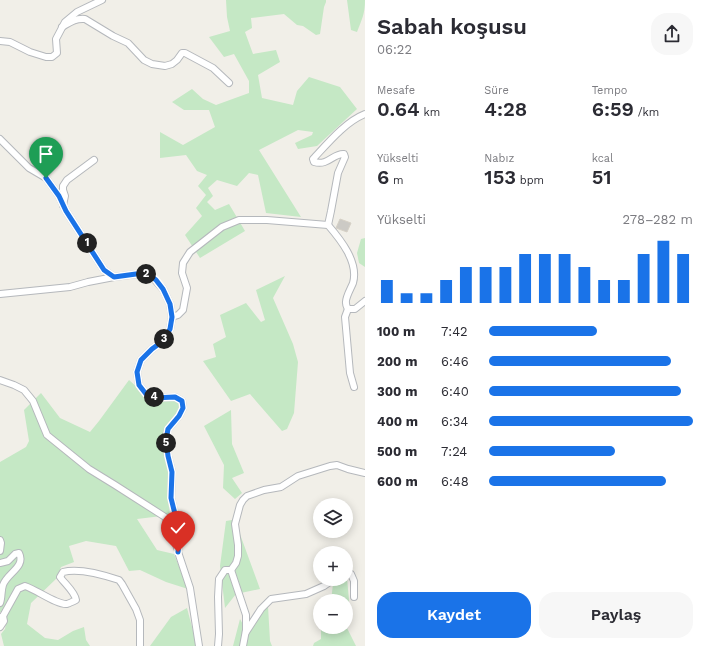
<!DOCTYPE html>
<html lang="tr">
<meta charset="utf-8">
<style>
:root{--surface:#fff;--page:#f7f7f7;--text:#2b2b33;--muted:#7c7c81;--accent:#1a73e8}
body{margin:0;font-family:"Work Sans",sans-serif;background:var(--page);color:var(--text);height:100vh;display:flex;flex-direction:column;font-size:15px;white-space:nowrap}
*{box-sizing:border-box;margin:0}
p{font-size:13px;color:var(--muted)}
.icon{flex:none;width:22px;height:22px;fill:none;stroke:currentColor;stroke-width:2;stroke-linecap:round;stroke-linejoin:round}
.map{position:relative;flex:1;overflow:hidden}
.details{display:flex;flex-direction:column;background:var(--surface);width:340px}
.details>*{flex:none}
.fabs{position:absolute;left:313px;top:498px;display:grid;gap:8px}
.fabs a{display:grid;place-items:center;width:40px;height:40px;border-radius:50%;background:var(--surface);box-shadow:0 2px 10px #0003;font-size:20px}
.pin{position:absolute;display:grid;place-items:center;width:34px;height:34px;color:#fff;margin:-41px -17px;border-radius:50% 50% 50% 0;rotate:-45deg;box-shadow:0 0 4px #0007}
.pin .icon{rotate:45deg}
.km{position:absolute;width:20px;height:20px;margin:-10px;border-radius:50%;background:#222;color:#fff;font-size:11px;line-height:20px;text-align:center}
.round{display:grid;place-items:center;flex:none;width:42px;height:42px;border-radius:16px;background:var(--page)}
.summary{display:flex;align-items:center;justify-content:space-between;height:68px;padding:0 12px}
h1{font-size:22px;font-weight:600;line-height:30px}
.metrics{display:grid;grid-template-columns:repeat(3,1fr);gap:6px;height:68px;padding:4px 12px}
.metrics div{display:grid;align-content:center}
.metrics b{font-size:20px;font-weight:600}
.metrics small{font-size:11px;font-weight:400}
.metrics p{font-size:11px}
.chart{height:112px;padding:8px 12px}
.chart p{display:flex;justify-content:space-between}
.chart svg{width:100%;height:72px;margin-top:4px;stroke:var(--accent);stroke-width:6}
.cta{display:flex;gap:8px;margin-top:auto;padding:8px 12px}
.cta a{flex:1;height:46px;border-radius:16px;background:var(--accent);color:#fff;font-size:16px;font-weight:600;line-height:46px;text-align:center}
.cta a+a{background:var(--page);color:var(--text)}
ul{padding:0 12px;list-style:none;font-size:13px}
li{display:grid;grid-template-columns:64px 48px 1fr;align-items:center;height:30px}
li i{height:10px;border-radius:5px;background:var(--accent)}
main{display:flex;flex:1;min-height:0}
.map>svg:first-child{display:block}
.green{fill:#c5e8c5}
.building{fill:#cccac5;stroke:#d6d1c6}
.lines{fill:none;stroke-linecap:round;stroke-linejoin:round}
.minor-casing{stroke:#b5b8bc;stroke-width:8}
.minor{stroke:#fff;stroke-width:6}
.route-casing{stroke:#fff;stroke-width:8}
.route{stroke:#1a73e8;stroke-width:5}
</style>
<main>
<div class="map">
<svg width="365" height="646" viewBox="0 0 365 646">
<rect width="100%" height="100%" fill="#f1efe8"/>
<g class="green">
<polygon points="226,0 326,0 326,2 324,7 320,34 316,35 303,26 297,25 284,14 251,18 252,28 245,32 253,54 276,50 280,62 258,75 262,98 293,105 297,91 309,77 340,87 357,109 317,146 298,149 295,143 312,135 313,132 298,130 259,150 301,217 266,213 258,175 249,173 237,186 217,180 208,188 213,196 207,202 215,210 229,204 245,231 200,258 185,235 202,216 196,208 206,195 198,186 207,175 197,171 186,155 160,158 160,132 183,145 215,127 209,110 184,110 172,102 192,89 203,99 216,105 249,93 249,81 234,54 224,57 209,37 230,31 227,17"/>
<path d="M347,0h18c0,14 -3,19 -8,32l-6,-2z"/>
<polygon points="365,238 365,267 359,263 357,253 361,239"/>
<polygon points="285,276 273,298 293,344 298,362 294,413 287,429 282,431 250,394 231,401 203,361 216,357 213,344 226,337 220,315 246,303 261,322 265,320 256,290"/>
<polygon points="129,380 150,399 173,399 180,403 178,413 172,419 164,434 170,470 167,492 170,515 137,519 157,550 174,554 188,589 166,582 140,570 129,571 116,546 86,541 69,546 74,562 61,567 57,578 31,603 27,624 45,638 58,640 73,631 84,627 86,640 90,646 4,646 1,634 5,629 7,617 2,612 0,612 0,462 26,447 29,441 24,410 41,393 60,418 90,432 99,421"/>
<polygon points="231,410 232,444 244,473 232,478 242,493 235,499 223,488 224,465 204,426"/>
<polygon points="232,520 237,526 260,589 236,594 225,608 220,566 226,521"/>
<polygon points="347,578 349,600 346,611 346,601 331,601 333,584"/>
<polygon points="268,606 270,641 272,646 233,646 240,619 248,634 260,616"/>
<polygon points="187,608 197,646 150,646 171,617"/>
<polygon points="346,626 356,646 313,646 314,643 321,639 321,627 346,627"/>
</g>
<polygon class="building" points="340,219 351,223 347,232 336,228"/>
<g class="lines">
<defs>
<g id="minor">
<path d="M62,27c7,-4 13,-9 23,-8l28,17 15,7 16,17 8,4 13,2 7,-2 5,-4 5,-7h3l28,15 16,15"/>
<polyline points="0,41 10,42 30,52 46,57 52,57 57,53 56,39 65,22 77,12 102,0"/>
<polyline points="0,139 29,168 46,178 59,196 66,211 104,270 114,277 137,274 149,274 155,280 163,289 170,304 172,317 170,329 163,341 152,349 141,360 137,372 139,385 146,394 153,398 175,397 182,401 183,408 179,416 168,429 165,440 168,456 172,472 171,498 180,534 178,552 190,588 199,646"/>
<polyline points="63,205 65,196 63,190 63,186 67,180 94,160"/>
<path d="M328,225l3,-14 7,-38 7,-16 -1,-3c-11,-1 -15,12 -30,8l-1,-3c15,-16 32,-37 52,-45"/>
<polyline points="0,294 70,287 88,282 114,277"/>
<polyline points="348,309 345,317 350,373 354,387"/>
<path d="M172,317l6,-2 5,-5 4,-22 -5,-15 1,-10 7,-11 32,-25 17,-7h28l61,5c12,14 31,37 25,58 -2,5 -8,15 -7,20 0,3 1,4 2,6h7l10,-8"/>
<polyline points="0,380 14,385 24,390 33,401 47,435 89,469 115,485 165,517 172,529 177,548"/>
<polyline points="0,540 1,543 0,551"/>
<path d="M0,563l8,-2 7,-7 4,-1c7,14 -12,20 -16,32 -2,6 -1,13 -3,18"/>
<polyline points="231,570 236,563 238,556 238,545 235,524 240,505 243,500 247,496 264,490 281,487 298,476 330,466 337,465 348,469 365,473"/>
<polyline points="346,573 351,574 354,581 354,597"/>
<path d="M3,616l15,-27 7,-3c12,4 32,19 42,18 3,-1 7,-3 9,-4 -1,-8 -11,-16 -16,-23l3,-5c15,-4 41,3 56,8l3,4 14,25 4,11v26"/>
<polyline points="0,618 3,616 4,621 0,627"/>
<polyline points="246,632 261,609 271,599 306,594 324,586 334,579"/>
<polyline points="218,646 219,634 218,597 219,579 225,570 231,570 246,615 246,630 243,646"/>
</g>
</defs>
<use href="#minor" class="minor-casing"/>
<use href="#minor" class="minor"/>
</g>
<g class="lines">
<defs>
<polyline id="route" points="46,178 59,196 66,211 104,270 114,277 136,274 148,274 156,280 163,289 170,304 172,317 170,329 163,341 152,349 141,360 137,372 139,385 146,394 153,398 175,397 182,401 183,408 179,416 168,429 166,440 168,456 172,472 171,498 180,534 178,552"/>
</defs>
<use href="#route" class="route-casing"/>
<use href="#route" class="route"/>
</g>
</svg>
<div class="fabs">
<a><svg class="icon" aria-label="layers" viewBox="0 0 24 24"><path d="M12 4l9 5-9 5-9-5zM3 14l9 5 9-5"/></svg></a>
<a>+</a>
<a>−</a>
</div>
<div class="pin" style="left:46px;top:178px;background:#1e9e55"><svg class="icon" aria-label="arrive" viewBox="0 0 24 24"><path d="M6 21V4h12l-3 4 3 4H6"/></svg></div>
<div class="pin" style="left:178px;top:552px;background:#d93025"><svg class="icon" aria-label="check" viewBox="0 0 24 24"><path d="M5 12l5 5 9-10"/></svg></div>
<b class="km" style="left:87px;top:243px">1</b>
<b class="km" style="left:146px;top:274px">2</b>
<b class="km" style="left:164px;top:339px">3</b>
<b class="km" style="left:154px;top:397px">4</b>
<b class="km" style="left:166px;top:443px">5</b>
</div>
<section class="details">
<div class="summary"><div><h1>Sabah koşusu</h1><p>06:22</p></div><a class="round"><svg class="icon" aria-label="share" viewBox="0 0 24 24"><path d="M12 15V3M7 8l5-5 5 5M5 13v7h14v-7"/></svg></a></div>
<div class="metrics">
<div><p>Mesafe</p><b>0.64<small> km</small></b></div>
<div><p>Süre</p><b>4:28</b></div>
<div><p>Tempo</p><b>6:59<small> /km</small></b></div>
</div>
<div class="metrics">
<div><p>Yükselti</p><b>6<small> m</small></b></div>
<div><p>Nabız</p><b>153<small> bpm</small></b></div>
<div><p>kcal</p><b>51</b></div>
</div>
<div class="chart"><p><span>Yükselti</span>278–282 m</p>
<svg viewBox="0 0 160 44" preserveAspectRatio="none"><path d="M5 44V30M15 44V38M25 44V38M35 44V30M45 44V22M55 44V22M65 44V22M75 44V14M85 44V14M95 44V14M105 44V22M115 44V30M125 44V30M135 44V14M145 44V6M155 44V14"/></svg>
</div>
<ul>
<li><b>100 m</b>7:42<i style="width:53%"></i></li>
<li><b>200 m</b>6:46<i style="width:89%"></i></li>
<li><b>300 m</b>6:40<i style="width:94%"></i></li>
<li><b>400 m</b>6:34<i style="width:100%"></i></li>
<li><b>500 m</b>7:24<i style="width:62%"></i></li>
<li><b>600 m</b>6:48<i style="width:87%"></i></li>
</ul>
<div class="cta"><a>Kaydet</a><a>Paylaş</a></div>
</section>
</main>
